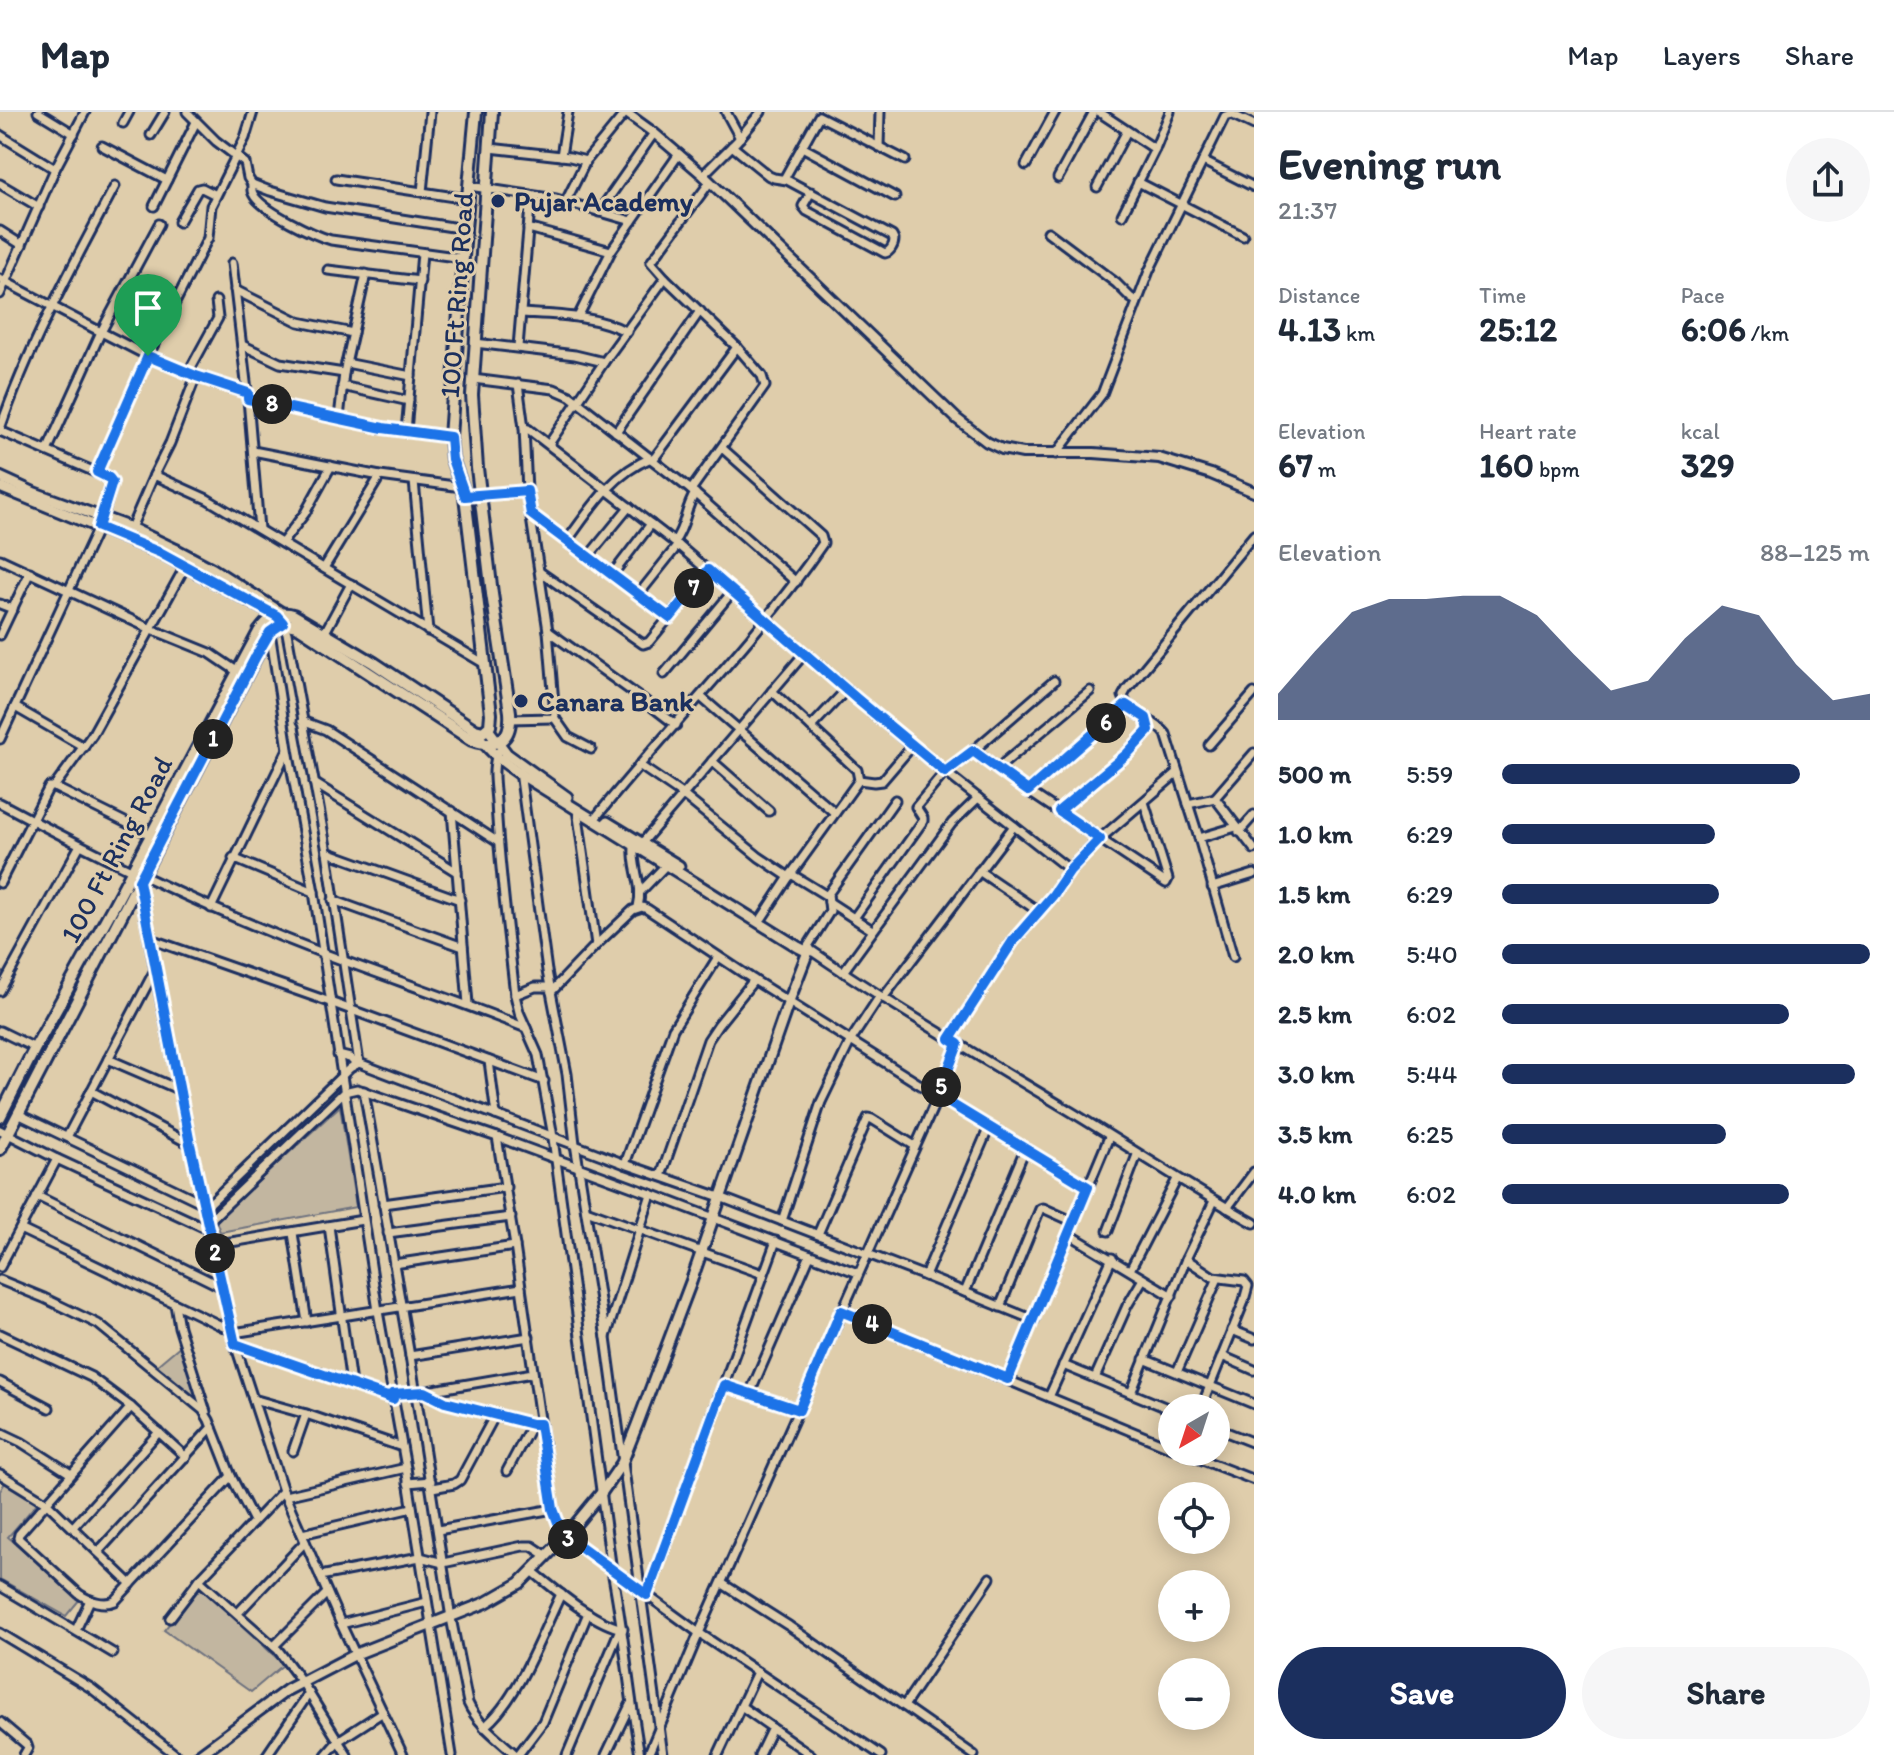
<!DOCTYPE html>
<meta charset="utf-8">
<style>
:root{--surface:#fff;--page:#f6f6f7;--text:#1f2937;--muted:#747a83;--line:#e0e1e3;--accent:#1b2f5e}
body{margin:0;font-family:Itim,sans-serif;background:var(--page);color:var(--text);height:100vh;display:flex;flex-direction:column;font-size:30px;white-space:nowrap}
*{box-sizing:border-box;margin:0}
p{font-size:26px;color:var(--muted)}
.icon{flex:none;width:44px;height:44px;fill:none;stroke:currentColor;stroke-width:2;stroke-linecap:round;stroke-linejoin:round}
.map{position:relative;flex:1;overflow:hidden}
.details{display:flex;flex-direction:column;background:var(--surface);width:640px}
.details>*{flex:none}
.needle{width:52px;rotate:219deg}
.controls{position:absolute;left:1158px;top:1282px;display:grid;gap:16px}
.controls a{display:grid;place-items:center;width:72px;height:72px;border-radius:50%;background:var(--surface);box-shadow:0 4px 20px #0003;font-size:40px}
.pin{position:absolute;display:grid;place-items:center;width:68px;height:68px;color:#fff;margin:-82px -34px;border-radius:50% 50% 50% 0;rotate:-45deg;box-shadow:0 0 8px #0007}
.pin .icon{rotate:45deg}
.km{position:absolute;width:40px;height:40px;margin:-20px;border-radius:50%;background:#222;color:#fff;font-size:22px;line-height:40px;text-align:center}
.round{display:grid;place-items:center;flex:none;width:84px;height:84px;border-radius:42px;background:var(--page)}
.headline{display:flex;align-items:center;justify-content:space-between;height:136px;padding:0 24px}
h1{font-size:44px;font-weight:700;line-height:60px}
.stats{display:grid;grid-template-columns:repeat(3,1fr);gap:12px;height:136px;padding:8px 24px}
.stats div{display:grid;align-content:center}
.stats b{font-size:34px;font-weight:700}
.stats small{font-size:22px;font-weight:400}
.stats p{font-size:22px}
.chart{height:224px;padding:16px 24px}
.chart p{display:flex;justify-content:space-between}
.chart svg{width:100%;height:144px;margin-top:8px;fill:var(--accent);opacity:.7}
.primary-button{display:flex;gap:16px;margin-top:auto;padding:16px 24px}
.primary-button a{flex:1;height:92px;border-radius:48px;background:var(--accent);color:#fff;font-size:32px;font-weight:700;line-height:92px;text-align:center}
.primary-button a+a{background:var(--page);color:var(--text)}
ul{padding:0 24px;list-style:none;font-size:26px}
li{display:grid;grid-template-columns:128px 96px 1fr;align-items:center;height:60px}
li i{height:20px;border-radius:10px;background:var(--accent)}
header{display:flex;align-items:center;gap:48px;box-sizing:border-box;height:112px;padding:0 40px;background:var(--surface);border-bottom:2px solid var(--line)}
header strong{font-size:38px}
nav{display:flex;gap:44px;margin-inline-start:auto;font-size:28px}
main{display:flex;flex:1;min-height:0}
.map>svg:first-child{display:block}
.green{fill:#c2b6a0;stroke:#6e727f;stroke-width:2}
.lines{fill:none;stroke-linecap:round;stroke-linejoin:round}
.minor-casing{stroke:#1b2f5e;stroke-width:13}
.tertiary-casing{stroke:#1b2f5e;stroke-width:14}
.secondary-casing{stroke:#1b2f5e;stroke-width:15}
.primary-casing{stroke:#1b2f5e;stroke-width:16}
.minor{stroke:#dfcdab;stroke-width:7}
.tertiary{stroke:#dfcdab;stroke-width:8}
.secondary{stroke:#dfcdab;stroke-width:9}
.primary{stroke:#dfcdab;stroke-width:10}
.route-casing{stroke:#fff;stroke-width:16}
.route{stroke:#1a73e8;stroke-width:10}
.poi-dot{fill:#1b2f5e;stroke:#dfcdab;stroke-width:3}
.labels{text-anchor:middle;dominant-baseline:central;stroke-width:6;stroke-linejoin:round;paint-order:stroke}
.poi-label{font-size:28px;font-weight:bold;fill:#1b2f5e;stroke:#dfcdab;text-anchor:start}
.street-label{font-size:28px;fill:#1b2f5e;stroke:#dfcdab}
</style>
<header>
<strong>Map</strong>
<nav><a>Map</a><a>Layers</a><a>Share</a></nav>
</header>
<main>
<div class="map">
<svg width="1254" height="1643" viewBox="0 0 1254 1643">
<rect width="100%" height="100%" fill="#dfcdab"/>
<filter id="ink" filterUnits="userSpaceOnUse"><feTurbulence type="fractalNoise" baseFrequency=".0125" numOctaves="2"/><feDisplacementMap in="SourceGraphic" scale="16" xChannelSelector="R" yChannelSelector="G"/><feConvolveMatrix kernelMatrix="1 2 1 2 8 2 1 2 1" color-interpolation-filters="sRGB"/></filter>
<g filter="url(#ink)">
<g class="green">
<polygon points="340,994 356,1095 220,1120 216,1108"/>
<polygon points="181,1233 199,1292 156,1254"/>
<polygon points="6,1369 38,1390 8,1425 80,1487 66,1504 0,1467 0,1379"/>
<polygon points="200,1475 282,1551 283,1553 251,1580 164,1518"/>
</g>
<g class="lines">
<defs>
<g id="minor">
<polyline points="38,0 74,22"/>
<polyline points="187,0 216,29 245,51 248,66 252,72 270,79 325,95 465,117"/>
<polyline points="726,0 740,26"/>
<polyline points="1099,0 1155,37"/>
<polyline points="123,11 129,0"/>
<polyline points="0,23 55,57"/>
<polyline points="151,23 165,0"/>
<polyline points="102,34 167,68"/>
<path d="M732,34l37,30 5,2 13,2 105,56 2,4c0,5 -4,12 -9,13l-78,-42 -4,-5 8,-14"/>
<polyline points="802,35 895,85"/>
<polyline points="879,35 880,0"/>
<polyline points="490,36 570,45 586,49"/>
<polyline points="561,44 568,0"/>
<polyline points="1203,49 1254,75"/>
<polyline points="1026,53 1055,0"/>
<polyline points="703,63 737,29 761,0"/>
<polyline points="1058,66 1094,0"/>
<polyline points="336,67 468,87"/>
<polyline points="784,67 819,4 905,48"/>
<polyline points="1138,70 1243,124"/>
<polyline points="0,72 39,95"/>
<path d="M252,72c0,7 -1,7 3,13 11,15 58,38 76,43l132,18"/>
<polyline points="469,74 556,87 632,109"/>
<polyline points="1097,75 1127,19"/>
<polyline points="422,80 430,0"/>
<polyline points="566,89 586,49 626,0"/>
<polyline points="154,94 196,10"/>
<polyline points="599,100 654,21"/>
<polyline points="1122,103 1155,37 1170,0"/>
<polyline points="179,110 198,77 202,76 216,83"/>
<polyline points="528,116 611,139"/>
<polyline points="0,119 22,133"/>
<polyline points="1048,120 1116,171 1131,186 1137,189"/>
<polyline points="232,151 248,287 259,417"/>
<polyline points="328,158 420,169"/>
<polyline points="0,167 101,220 47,339"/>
<polyline points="235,178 299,210 353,221"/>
<polyline points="0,182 55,57 85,0"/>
<path d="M521,201c35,2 74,2 106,19"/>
<polyline points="578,205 611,139 679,42"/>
<polyline points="475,231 575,243 604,250"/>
<polyline points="242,233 280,251 344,261"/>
<polyline points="518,235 531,83"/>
<polyline points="346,251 411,264"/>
<polyline points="188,261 218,206 216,189"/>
<polyline points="196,264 248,281"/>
<polyline points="473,267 554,277 570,284 691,378 796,470"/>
<polyline points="518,272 524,316"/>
<polyline points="342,274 409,289"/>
<polyline points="248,287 383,316 450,325"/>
<polyline points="339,306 344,261 366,162"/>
<path d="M0,317c29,-84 73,-164 115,-243"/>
<polyline points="0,319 109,366 112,370 102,407 0,627"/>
<polyline points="406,319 422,141"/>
<polyline points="616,320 700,199"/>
<polyline points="549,332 604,250 665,166"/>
<polyline points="253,339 380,364 462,375"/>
<polyline points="1056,342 1102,282 1149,159 1225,4 1231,2 1254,13"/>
<polyline points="653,348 737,235"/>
<polyline points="97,360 148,244 208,126 211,94 245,26 253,0"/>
<polyline points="154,363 207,387 485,552"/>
<polyline points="414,369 428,519"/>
<polyline points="691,378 765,274 762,264 737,235 665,166 651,150 710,70"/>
<polyline points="465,384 527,379 524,316 528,317 678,433 912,634 1070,758"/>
<polyline points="531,402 670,506"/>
<polyline points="131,416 154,363 170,331 196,264 148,244 101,220 159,112"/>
<path d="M567,429c24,-33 45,-67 84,-83"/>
<path d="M674,430c13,-18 10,-31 21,-49"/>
<polyline points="282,431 305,401 331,354"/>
<polyline points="588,445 629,395"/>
<polyline points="0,447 151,517 210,541 238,560"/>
<polyline points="324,456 380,364"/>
<polyline points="540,460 643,532 649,530 708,458"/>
<polyline points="612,463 651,412"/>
<polyline points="639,482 678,433"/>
<polyline points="0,492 13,497"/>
<polyline points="283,511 287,521 327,740 359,951"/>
<polyline points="548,519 641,586 676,613"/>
<polyline points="270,520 288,637 314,780 378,1199 406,1356 452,1643"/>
<polyline points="324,522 351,472"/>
<polyline points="0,523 30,460"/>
<polyline points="664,562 733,479"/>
<polyline points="701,585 835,701"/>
<polyline points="15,595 84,635"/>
<polyline points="554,605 568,625 591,637"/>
<polyline points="510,607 553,606 555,603 548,519 527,379"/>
<polyline points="302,609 326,618 498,730"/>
<polyline points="811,615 846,578"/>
<polyline points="1209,633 1254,581"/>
<polyline points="973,639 1028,679 1166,771 1168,767 1144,690"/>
<path d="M498,640c-7,15 -3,34 -2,50 3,65 12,129 19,193l4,17 19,43 14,76 60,440c12,61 17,123 28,184"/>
<polyline points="1254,641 1215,686 1254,737"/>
<polyline points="712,649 769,699"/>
<polyline points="639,653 683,683 759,745 789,765"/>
<polyline points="997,657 1090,579"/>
<polyline points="520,660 547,859 567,962 575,1032 606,1226 663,1643"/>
<polyline points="859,668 874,670 882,669 912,634"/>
<polyline points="314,671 457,760"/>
<polyline points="54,675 92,623 186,453"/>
<polyline points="1028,679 1126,593"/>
<path d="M0,691c104,56 210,107 320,149 69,26 138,49 206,76"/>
<polyline points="1188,692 1215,686"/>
<polyline points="577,697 596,833"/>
<polyline points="452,699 468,892"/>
<polyline points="1059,699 1119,649 1146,622 1149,618 1146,606"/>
<path d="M597,704c74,-92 159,-175 226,-273l-2,-7 -99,-88"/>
<polyline points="1239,720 1254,703"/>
<polyline points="1199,726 1236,715"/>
<polyline points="642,731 804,542"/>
<path d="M634,734c-2,24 10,38 4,61"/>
<polyline points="327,740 460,788"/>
<polyline points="233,746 314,780"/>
<polyline points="979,759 1038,799"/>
<polyline points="791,762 827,784"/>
<polyline points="139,769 155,858 190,1032 235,1232 283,1379 341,1512 403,1643"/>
<polyline points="0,771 49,675 54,675 151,723"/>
<polyline points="1212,775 1254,762"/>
<polyline points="641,779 666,753"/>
<polyline points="333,788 463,835"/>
<polyline points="829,790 872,818"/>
<polyline points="211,796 287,639"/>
<polyline points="762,806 789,765 859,668 857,658 772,579"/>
<polyline points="854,806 923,709 923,706 916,695 945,660 973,639 1054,569"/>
<polyline points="150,827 330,890 544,969"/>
<polyline points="808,834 830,799 828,782 895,688"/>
<path d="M809,837c83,57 170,107 256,159 63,38 124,79 189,115"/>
<path d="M1233,845l-34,-119 -33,-104c-12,-16 -37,-18 -43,-38l4,-7 127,-154"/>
<polyline points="843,860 952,711 978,686"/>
<polyline points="0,879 80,733"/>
<polyline points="551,880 596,833 633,798 642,795 647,797 754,868 938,984 1088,1075"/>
<polyline points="515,883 535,875 550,875"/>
<polyline points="883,886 1014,714"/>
<polyline points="0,919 35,936"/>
<polyline points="950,927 1013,829 1053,783 1070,758 1094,732 1177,661"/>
<polyline points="338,943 350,946 356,952"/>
<polyline points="108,947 180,978"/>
<polyline points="489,949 496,1003"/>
<polyline points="91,979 190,1032"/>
<path d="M364,979l46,265 41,262 17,85c10,22 31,36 48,52"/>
<polyline points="18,1002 203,1091"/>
<polyline points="0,1018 57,1047 210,1118"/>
<polyline points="67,1025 155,858"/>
<polyline points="497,1025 515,1134 553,1397 562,1421 699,1521 881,1643"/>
<polyline points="625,1052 673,917 718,845"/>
<polyline points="661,1064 708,928 718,913 754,868"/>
<polyline points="37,1084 222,1175"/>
<polyline points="383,1092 506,1075"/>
<polyline points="1227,1096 1254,1060"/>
<polyline points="204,1097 350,956 359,951 625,1052 720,1085 925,1164 1034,1208"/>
<polyline points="586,1098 763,1162"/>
<polyline points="782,1109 821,990 851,928 880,884"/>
<polyline points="207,1111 344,980 357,977 497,1025 651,1082 858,1161"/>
<polyline points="329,1114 351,1272"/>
<polyline points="20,1117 232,1219"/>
<polyline points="1108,1119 1137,1043"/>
<polyline points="293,1121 307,1210"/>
<polyline points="388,1121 511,1105"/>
<polyline points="818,1122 868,1006 872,1007 915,1034"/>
<polyline points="1069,1122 1172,1184"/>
<polyline points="213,1133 363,1108"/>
<polyline points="394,1152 515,1134"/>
<polyline points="0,1155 57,1047"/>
<polyline points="1130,1158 1177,1067"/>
<polyline points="925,1164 989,1015"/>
<polyline points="0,1168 44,1186 98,1212 203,1298 209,1308 231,1364 254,1409"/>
<polyline points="965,1180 1025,1037"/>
<polyline points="175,1192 179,1215 206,1300"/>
<polyline points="1000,1195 1040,1097 1043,1096 1074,1110"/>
<polyline points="841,1199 1172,1336"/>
<polyline points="1232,1218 1254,1227"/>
<polyline points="233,1221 521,1176"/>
<polyline points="0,1222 91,1265 131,1295 186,1345"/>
<polyline points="606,1225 651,1082"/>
<polyline points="235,1232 393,1287"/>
<polyline points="410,1244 529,1225"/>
<polyline points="1222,1244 1254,1258"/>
<polyline points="1144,1247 1254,1292"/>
<polyline points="1063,1253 1172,1298"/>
<polyline points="1177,1260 1218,1166"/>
<polyline points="1095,1266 1127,1194 1143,1167"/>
<polyline points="1008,1267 1109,1025"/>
<polyline points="0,1270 49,1296"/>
<polyline points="724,1273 799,1298"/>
<polyline points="425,1280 445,1290 532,1312 540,1312"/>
<polyline points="750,1281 810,1143"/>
<polyline points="1131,1281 1186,1147"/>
<polyline points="392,1282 416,1281 533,1261"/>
<polyline points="1049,1285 1112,1146"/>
<polyline points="253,1287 306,1302 402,1335"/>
<path d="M131,1295l-112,127 -1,4 61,56c10,7 25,12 36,7l116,-125"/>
<polyline points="1201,1296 1243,1192 1248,1174 1244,1169 1213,1165 1186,1147 1214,1089"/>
<polyline points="1216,1316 1254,1331"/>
<polyline points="0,1320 21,1330 71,1362"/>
<polyline points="293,1339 306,1302"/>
<polyline points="1182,1340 1254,1368"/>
<polyline points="507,1359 532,1312"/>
<polyline points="0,1362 47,1391 131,1472"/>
<polyline points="408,1371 431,1369"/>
<polyline points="432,1376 454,1372 460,1368 495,1303"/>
<polyline points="285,1384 406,1356"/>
<polyline points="73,1415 159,1320"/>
<polyline points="438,1418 553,1397"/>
<polyline points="302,1422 412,1396"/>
<polyline points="98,1440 212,1315"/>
<path d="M532,1459c24,19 61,52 91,58"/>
<polyline points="320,1464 420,1445 443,1451 523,1434 532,1434 547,1444"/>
<polyline points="199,1468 278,1538 302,1570 347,1643"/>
<polyline points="723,1472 789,1514 974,1643"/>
<polyline points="0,1474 113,1541"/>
<polyline points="647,1483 776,1129"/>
<polyline points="238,1501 305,1430"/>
<polyline points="170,1506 199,1468 283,1379"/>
<polyline points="341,1512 427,1490"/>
<polyline points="76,1518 90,1488"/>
<polyline points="0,1521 91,1576 176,1643"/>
<polyline points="274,1534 327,1481"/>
<polyline points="741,1594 811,1643"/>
<polyline points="904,1594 990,1466"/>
<polyline points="0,1610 27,1633 28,1636 24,1643"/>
<path d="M484,1615c34,-27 58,-94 77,-133"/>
<polyline points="267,1643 309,1581"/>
<polyline points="326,1643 338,1629 383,1600"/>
<polyline points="518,1643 543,1610 588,1501"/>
<polyline points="567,1643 620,1517"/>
<polyline points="606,1643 630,1593"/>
<polyline points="648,1643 699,1521 938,984 958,932"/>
<polyline points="718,1643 757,1560"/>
<polyline points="759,1643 772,1616"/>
</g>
<polyline id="tertiary" points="625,0 654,21 703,63 957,307 987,330 1002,337 1023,341 1094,341 1159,346 1211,362 1254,380"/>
<g id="secondary">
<polyline points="0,365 35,381 131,416 175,437 213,457 287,504"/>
<polyline points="0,375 161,441 277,504 281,508"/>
<polyline points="488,617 507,642 567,685"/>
<path d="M475,618c13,21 25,30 45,44l278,173 8,4 3,-2"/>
<polyline points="607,710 679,754"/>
<polyline points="199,1643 287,1578 356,1542 485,1491 520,1471 565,1425 602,1380 622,1351 637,1313 691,1170 789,889 809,837"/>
</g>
<g id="primary">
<path d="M0,1005l35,-69 78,-141 146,-275c8,-11 19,-22 34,-17l81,48 101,67 8,2 7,-6 1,-12 -26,-218 -13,-37 -2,-22 15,-208 11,-117"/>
<path d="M0,1037l256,-493 14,-24 13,-9 14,3 175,114c26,9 40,0 38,-28l-18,-118 -15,-126 -5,-73 20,-283"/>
</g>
</defs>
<use href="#minor" class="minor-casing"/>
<use href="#tertiary" class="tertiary-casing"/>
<use href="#secondary" class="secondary-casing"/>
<use href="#primary" class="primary-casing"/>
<use href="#minor" class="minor"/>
<use href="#tertiary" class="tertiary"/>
<use href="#secondary" class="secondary"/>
<use href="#primary" class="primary"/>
</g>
</g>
<g class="lines" filter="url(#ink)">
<defs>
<polygon id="route" points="148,244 196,264 248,281 248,287 383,316 450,325 452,347 465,384 527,379 531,402 670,506 708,458 857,587 945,660 973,639 1028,679 1126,593 1146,606 1149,618 1127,642 1059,699 1100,727 1070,758 1053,783 1013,829 950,927 958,932 938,984 1088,1075 1008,1267 841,1199 799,1298 724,1273 647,1483 562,1421 553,1397 540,1312 532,1312 445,1290 425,1280 392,1282 393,1287 235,1232 190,1032 139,769 256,544 270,520 283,511 277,504 161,441 98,415 112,370 109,366 97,360"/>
</defs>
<use href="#route" class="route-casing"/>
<use href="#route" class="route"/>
</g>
<g class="poi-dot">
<circle cx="498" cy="89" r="8"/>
<circle cx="521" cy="589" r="8"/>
</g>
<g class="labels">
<g class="poi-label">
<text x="514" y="89">Pujar Academy</text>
<text x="537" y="589">Canara Bank</text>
</g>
<g class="street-label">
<text transform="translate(456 183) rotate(-86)">100 Ft Ring Road</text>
<text transform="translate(116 737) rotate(-62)">100 Ft Ring Road</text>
</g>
</g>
</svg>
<div class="controls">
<a><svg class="needle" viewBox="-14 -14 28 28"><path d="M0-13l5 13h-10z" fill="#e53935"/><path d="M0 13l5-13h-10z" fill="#747a83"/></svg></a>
<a><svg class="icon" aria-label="locate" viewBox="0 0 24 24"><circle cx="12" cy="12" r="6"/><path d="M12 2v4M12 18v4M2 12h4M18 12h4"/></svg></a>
<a>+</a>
<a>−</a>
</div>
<div class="pin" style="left:148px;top:244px;background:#1e9e55"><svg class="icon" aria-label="arrive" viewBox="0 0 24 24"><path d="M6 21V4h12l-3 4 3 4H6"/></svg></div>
<b class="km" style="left:213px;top:627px">1</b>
<b class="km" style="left:215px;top:1141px">2</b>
<b class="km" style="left:568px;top:1427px">3</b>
<b class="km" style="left:872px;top:1212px">4</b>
<b class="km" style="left:941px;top:975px">5</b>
<b class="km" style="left:1106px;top:611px">6</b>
<b class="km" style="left:694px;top:476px">7</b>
<b class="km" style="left:272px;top:292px">8</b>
</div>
<section class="details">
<div class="headline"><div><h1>Evening run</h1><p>21:37</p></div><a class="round"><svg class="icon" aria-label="share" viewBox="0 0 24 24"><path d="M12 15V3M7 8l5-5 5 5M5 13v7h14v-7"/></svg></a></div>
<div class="stats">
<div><p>Distance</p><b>4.13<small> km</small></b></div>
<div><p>Time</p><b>25:12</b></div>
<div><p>Pace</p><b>6:06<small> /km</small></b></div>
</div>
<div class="stats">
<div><p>Elevation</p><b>67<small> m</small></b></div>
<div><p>Heart rate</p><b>160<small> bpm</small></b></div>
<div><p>kcal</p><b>329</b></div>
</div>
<div class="chart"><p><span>Elevation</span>88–125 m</p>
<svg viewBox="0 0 160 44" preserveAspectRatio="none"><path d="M0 44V36L10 23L20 11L30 7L40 7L50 6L60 6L70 12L80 24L90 35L100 32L110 19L120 9L130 12L140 27L150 38L160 36V44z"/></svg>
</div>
<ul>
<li><b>500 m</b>5:59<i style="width:81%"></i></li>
<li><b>1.0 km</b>6:29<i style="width:58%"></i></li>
<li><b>1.5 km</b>6:29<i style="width:59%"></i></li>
<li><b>2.0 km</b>5:40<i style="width:100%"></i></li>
<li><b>2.5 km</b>6:02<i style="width:78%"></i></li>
<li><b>3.0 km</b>5:44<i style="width:96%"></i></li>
<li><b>3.5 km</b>6:25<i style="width:61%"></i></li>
<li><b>4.0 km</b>6:02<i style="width:78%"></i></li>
</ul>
<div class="primary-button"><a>Save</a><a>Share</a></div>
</section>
</main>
